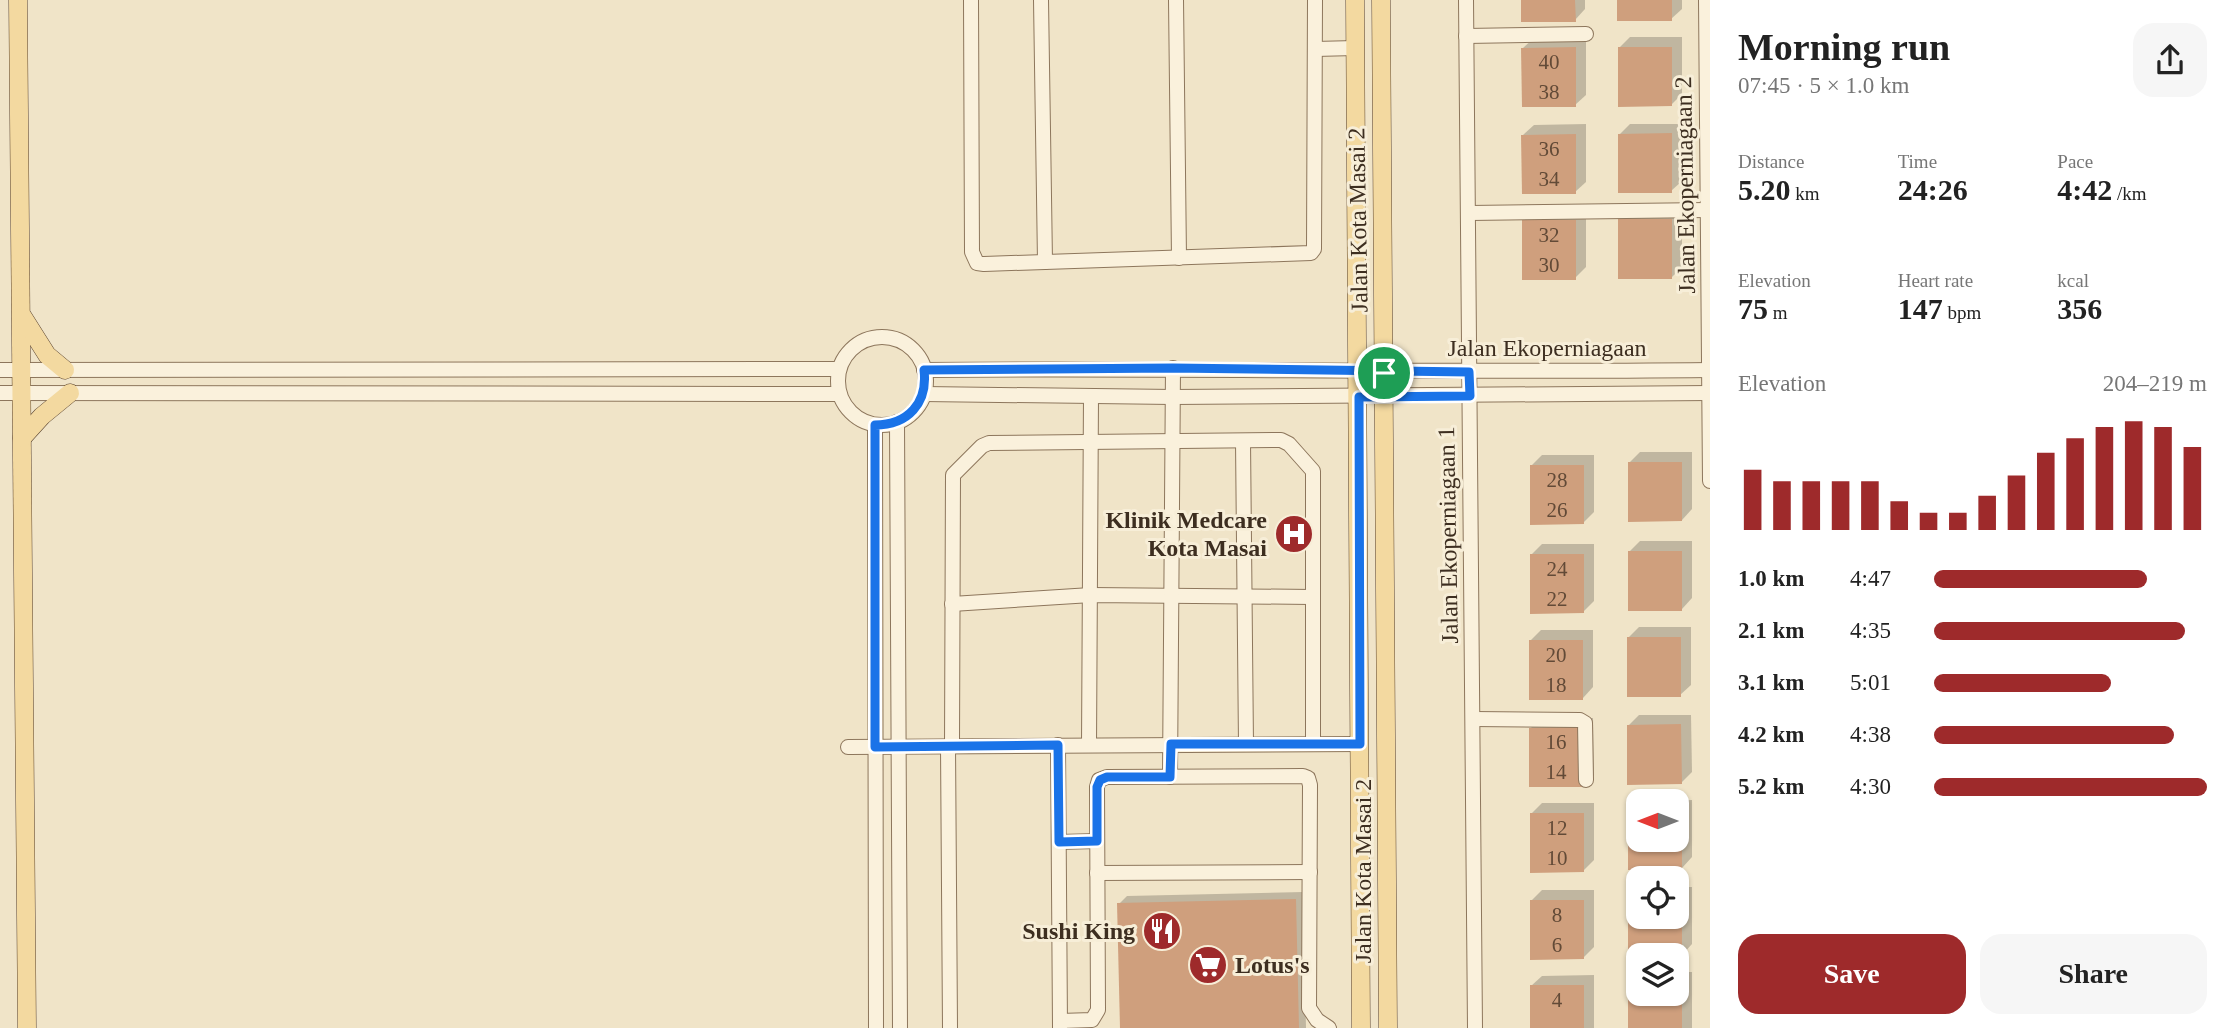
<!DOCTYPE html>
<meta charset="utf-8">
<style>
:root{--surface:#fff;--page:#f6f6f6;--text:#222;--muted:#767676;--accent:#9e2a2b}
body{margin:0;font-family:"Times New Roman",serif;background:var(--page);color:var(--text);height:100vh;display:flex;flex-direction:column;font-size:26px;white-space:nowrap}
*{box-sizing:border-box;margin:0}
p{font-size:23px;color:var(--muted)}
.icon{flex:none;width:38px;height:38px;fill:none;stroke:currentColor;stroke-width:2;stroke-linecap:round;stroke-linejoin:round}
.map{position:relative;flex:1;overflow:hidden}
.sheet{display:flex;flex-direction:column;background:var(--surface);width:525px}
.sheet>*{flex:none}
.needle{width:46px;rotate:270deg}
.controls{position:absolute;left:1626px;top:789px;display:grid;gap:14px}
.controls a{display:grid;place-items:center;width:63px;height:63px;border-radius:14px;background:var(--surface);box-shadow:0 2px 5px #0004;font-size:35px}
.pin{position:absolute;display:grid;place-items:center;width:60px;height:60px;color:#fff;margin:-30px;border:4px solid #fff;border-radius:50%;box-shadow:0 2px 7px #0007}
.round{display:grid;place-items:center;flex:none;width:74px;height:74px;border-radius:21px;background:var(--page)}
.head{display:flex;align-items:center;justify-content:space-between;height:119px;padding:0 28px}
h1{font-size:38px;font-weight:700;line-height:52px}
.metrics{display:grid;grid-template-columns:repeat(3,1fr);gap:10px;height:119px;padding:7px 28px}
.metrics div{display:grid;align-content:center}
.metrics b{font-size:30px;font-weight:700}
.metrics small{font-size:19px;font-weight:400}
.metrics p{font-size:19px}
.chart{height:196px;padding:14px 28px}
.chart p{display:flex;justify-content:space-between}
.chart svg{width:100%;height:126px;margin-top:7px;stroke:var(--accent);stroke-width:6}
.primary-button{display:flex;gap:14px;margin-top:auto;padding:14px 28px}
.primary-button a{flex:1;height:80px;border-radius:21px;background:var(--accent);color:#fff;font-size:28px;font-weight:700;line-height:80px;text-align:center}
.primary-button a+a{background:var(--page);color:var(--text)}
ul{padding:0 28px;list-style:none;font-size:23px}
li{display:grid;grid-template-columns:112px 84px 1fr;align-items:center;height:52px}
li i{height:18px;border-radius:9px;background:var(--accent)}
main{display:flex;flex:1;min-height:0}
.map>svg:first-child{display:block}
.shadow{fill:#0003}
.building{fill:#cf9f7d}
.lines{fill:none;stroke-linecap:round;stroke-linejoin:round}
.minor-casing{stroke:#8d765c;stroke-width:16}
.major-casing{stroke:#5b4430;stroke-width:19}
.minor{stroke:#faf1dc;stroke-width:14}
.major{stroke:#f3d9a0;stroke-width:18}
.route-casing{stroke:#fff;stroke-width:14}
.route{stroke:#1a73e8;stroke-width:9}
.labels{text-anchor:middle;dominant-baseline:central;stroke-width:6;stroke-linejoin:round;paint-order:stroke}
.number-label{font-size:21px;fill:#624a37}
.street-label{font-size:24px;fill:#3d2e20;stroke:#f7eed8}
.poi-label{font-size:24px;font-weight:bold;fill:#3d2e20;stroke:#f7eed8;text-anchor:end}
</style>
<main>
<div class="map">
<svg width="1710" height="1028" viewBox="0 0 1710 1028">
<rect width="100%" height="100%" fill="#f0e4c8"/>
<g class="shadow">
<polygon points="1523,0 1585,0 1585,9 1575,20"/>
<polygon points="1619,0 1682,0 1682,9 1671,19"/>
<polygon points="1586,37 1586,95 1575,105 1523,48 1534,38"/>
<polygon points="1630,37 1682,37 1682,94 1671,105 1619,48"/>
<polygon points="1586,124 1586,182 1575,192 1523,135 1534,125"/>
<polygon points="1630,124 1682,124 1682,181 1671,191 1619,135"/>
<polygon points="1630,209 1682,209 1682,267 1672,277 1619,220"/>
<polygon points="1534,210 1586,210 1586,267 1575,278 1523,221"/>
<polygon points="1640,452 1692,452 1692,509 1682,520 1629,463"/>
<polygon points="1542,455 1594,455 1594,512 1583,523 1531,466"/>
<polygon points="1314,523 1315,534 1279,529 1284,524"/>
<polygon points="1640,541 1692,541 1692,598 1682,609 1629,552"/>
<polygon points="1542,544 1594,544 1594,601 1583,612 1531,555"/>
<polygon points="1639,627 1691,627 1691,685 1680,695 1628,638"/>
<polygon points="1541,630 1593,630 1593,687 1583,698 1530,641"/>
<polygon points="1639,715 1691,715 1692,772 1681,783 1629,725"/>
<polygon points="1541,718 1593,718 1594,775 1583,785 1531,728"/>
<polygon points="1692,800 1692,857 1682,868 1630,868 1629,811 1638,802 1638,840 1676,840 1676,802 1639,802"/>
<polygon points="1542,803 1594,803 1594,860 1583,871 1531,814"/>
<polygon points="1676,887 1692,887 1692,944 1682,955 1630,955 1629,898 1638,889 1638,917 1676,917"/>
<polygon points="1542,890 1594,890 1594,947 1583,958 1531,901"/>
<polygon points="1303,892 1306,1028 1121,1028 1119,904 1127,896"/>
<polygon points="1676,972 1692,972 1692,1028 1630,1028 1630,983 1638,975 1638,994 1676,994"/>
<polygon points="1594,975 1594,1028 1532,1028 1531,986 1542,976"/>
</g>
<g class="building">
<polygon points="1521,0 1575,0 1576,22 1521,22"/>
<rect x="1617" y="0" width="55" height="21"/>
<polygon points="1576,47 1576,107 1522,107 1521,48"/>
<polygon points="1618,47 1672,47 1672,106 1618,107"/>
<polygon points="1672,133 1672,193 1618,193 1618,134"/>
<polygon points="1576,134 1576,194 1522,194 1521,135"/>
<rect x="1618" y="219" width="54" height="60"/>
<rect x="1522" y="220" width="54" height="60"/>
<polygon points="1628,462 1682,462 1682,521 1628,522"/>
<polygon points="1530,465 1584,465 1584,524 1530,525"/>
<polygon points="1310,527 1310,541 1278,541 1277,528"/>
<rect x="1628" y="551" width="54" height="60"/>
<polygon points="1530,554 1584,554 1584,613 1530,614"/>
<rect x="1627" y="637" width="54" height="60"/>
<rect x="1529" y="640" width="54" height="60"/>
<polygon points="1681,724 1682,784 1627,785 1627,725"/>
<polygon points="1583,727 1584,787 1529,787 1529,728"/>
<polygon points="1628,810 1638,810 1638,840 1676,840 1676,810 1682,810 1682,869 1628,870"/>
<polygon points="1530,813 1584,813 1584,872 1530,873"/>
<polygon points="1628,897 1638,897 1638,917 1676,917 1676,897 1682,897 1682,956 1628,957"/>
<polygon points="1296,899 1299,1028 1120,1028 1117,903"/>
<polygon points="1530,900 1584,900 1584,959 1530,960"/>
<polygon points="1628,982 1638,982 1638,994 1676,994 1676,982 1682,982 1682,1028 1628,1028"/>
<rect x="1530" y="985" width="54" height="43"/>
</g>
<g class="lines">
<defs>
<g id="minor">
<polyline points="971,0 972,252 977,263 984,264 1311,253 1314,249 1315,0"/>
<polyline points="1041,0 1045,262"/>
<polyline points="1176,0 1179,258"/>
<polyline points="1466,0 1475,1028"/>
<polyline points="1706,0 1710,481"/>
<polyline points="1466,36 1586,34"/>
<polyline points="1315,49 1355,48"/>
<polyline points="1470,213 1708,210"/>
<circle cx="882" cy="381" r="44"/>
<polyline points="0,370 839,369"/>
<path d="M924,370c262,-2 524,3 786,0"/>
<polyline points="0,393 839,394"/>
<polyline points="924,394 1173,397 1710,393"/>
<polyline points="897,422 900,1028"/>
<polyline points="875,425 876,1028"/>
<polyline points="1243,441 1246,744"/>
<polyline points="952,604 1091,595 1312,597"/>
<polyline points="1473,719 1580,720 1585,723 1586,780"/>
<polyline points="1058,745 1060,1027"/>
<polyline points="1089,745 1091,396"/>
<polyline points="948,746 950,1028"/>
<polyline points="952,746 953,475 982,446 989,443 1281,440 1289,444 1313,471 1313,743"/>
<polyline points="848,747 1360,744"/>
<polyline points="1170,777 1173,368"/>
<polyline points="1059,842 1097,841"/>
<polyline points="1097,873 1310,872"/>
<polyline points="1060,1021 1092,1020 1098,1010 1097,787 1099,780 1107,777 1303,776 1308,778 1310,785 1309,1008 1317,1020 1329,1028"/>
</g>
<g id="major">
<polyline points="18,0 27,1028"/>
<polyline points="1355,0 1361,1028"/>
<polyline points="1381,0 1388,1028"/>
<polyline points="23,317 47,355 65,370"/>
<polyline points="22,438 42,416 70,393"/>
</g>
</defs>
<use href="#minor" class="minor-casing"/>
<use href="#major" class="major-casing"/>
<use href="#minor" class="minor"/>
<use href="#major" class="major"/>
</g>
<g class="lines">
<defs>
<path id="route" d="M1173,368l296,4 1,24 -111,1 1,347h-189l-1,33h-63l-7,3 -3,7v54l-38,1 -1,-97 -183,2v-322c33,0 53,-22 49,-55z"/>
</defs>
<use href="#route" class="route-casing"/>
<use href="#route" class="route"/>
</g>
<defs>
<symbol id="hospital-disc" viewBox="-11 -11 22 22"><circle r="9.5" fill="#9e2a2b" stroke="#f7eed8"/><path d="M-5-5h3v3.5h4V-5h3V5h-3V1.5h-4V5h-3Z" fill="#fff"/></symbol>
<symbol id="restaurant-disc" viewBox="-11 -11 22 22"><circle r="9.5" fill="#9e2a2b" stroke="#f7eed8"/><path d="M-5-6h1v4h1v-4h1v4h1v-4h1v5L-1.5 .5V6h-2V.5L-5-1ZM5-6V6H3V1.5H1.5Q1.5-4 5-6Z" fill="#fff"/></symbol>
<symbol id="supermarket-disc" viewBox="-11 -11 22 22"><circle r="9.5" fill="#9e2a2b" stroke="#f7eed8"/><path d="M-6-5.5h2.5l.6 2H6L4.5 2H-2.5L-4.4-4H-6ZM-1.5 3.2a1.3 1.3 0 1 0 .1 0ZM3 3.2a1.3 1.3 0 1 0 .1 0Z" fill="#fff"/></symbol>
</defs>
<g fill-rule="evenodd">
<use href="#hospital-disc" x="1272" y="512" width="44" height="44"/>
<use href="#restaurant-disc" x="1140" y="909" width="44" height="44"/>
<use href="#supermarket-disc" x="1186" y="943" width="44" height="44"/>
</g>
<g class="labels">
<g class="number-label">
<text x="1549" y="62">40</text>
<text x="1549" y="92">38</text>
<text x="1549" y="149">36</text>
<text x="1549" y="179">34</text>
<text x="1549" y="235">32</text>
<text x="1549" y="265">30</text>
<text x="1557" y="480">28</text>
<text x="1557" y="510">26</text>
<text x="1557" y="569">24</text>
<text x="1557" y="599">22</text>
<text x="1556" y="655">20</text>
<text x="1556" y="685">18</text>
<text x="1556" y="742">16</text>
<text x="1556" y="772">14</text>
<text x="1557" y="828">12</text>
<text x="1557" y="858">10</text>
<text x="1557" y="915">8</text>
<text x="1557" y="945">6</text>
<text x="1557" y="1000">4</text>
</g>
<g class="street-label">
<text transform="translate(1685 185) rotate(-91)">Jalan Ekoperniagaan 2</text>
<text transform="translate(1358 220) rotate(-91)">Jalan Kota Masai 2</text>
<text x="1547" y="348">Jalan Ekoperniagaan</text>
<text transform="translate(1448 535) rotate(-91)">Jalan Ekoperniagaan 1</text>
<text transform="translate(1363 871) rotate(-90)">Jalan Kota Masai 2</text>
</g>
<g class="poi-label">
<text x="1267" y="520">Klinik Medcare<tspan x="1267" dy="28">Kota Masai</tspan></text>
<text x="1135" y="931">Sushi King</text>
<text x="1235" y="965" text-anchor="start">Lotus's</text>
</g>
</g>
</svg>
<div class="controls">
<a><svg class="needle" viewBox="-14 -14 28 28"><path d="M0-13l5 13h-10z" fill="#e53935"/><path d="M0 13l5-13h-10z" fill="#767676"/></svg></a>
<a><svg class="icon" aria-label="locate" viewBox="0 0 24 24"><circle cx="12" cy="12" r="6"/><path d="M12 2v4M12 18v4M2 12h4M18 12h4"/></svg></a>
<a><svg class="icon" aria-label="layers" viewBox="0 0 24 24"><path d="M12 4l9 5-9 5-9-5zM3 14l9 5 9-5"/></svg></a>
</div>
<div class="pin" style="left:1384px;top:373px;background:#1e9e55"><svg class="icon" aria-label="arrive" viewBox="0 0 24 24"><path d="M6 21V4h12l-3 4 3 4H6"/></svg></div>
</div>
<section class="sheet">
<div class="head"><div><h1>Morning run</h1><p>07:45 · 5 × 1.0 km</p></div><a class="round"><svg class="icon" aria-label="share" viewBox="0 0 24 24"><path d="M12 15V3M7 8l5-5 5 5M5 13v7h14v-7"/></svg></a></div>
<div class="metrics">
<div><p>Distance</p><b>5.20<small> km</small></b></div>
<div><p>Time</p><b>24:26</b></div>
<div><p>Pace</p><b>4:42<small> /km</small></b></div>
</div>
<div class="metrics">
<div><p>Elevation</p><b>75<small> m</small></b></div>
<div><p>Heart rate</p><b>147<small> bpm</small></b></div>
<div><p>kcal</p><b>356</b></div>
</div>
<div class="chart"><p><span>Elevation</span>204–219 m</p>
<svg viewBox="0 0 160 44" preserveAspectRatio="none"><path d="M5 44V23M15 44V27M25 44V27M35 44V27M45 44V27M55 44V34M65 44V38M75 44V38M85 44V32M95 44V25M105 44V17M115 44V12M125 44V8M135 44V6M145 44V8M155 44V15"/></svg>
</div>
<ul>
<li><b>1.0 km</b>4:47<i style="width:78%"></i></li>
<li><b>2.1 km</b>4:35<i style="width:92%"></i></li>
<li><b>3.1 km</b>5:01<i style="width:65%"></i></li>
<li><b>4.2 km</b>4:38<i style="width:88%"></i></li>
<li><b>5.2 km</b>4:30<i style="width:100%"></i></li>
</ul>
<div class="primary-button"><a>Save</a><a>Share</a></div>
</section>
</main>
